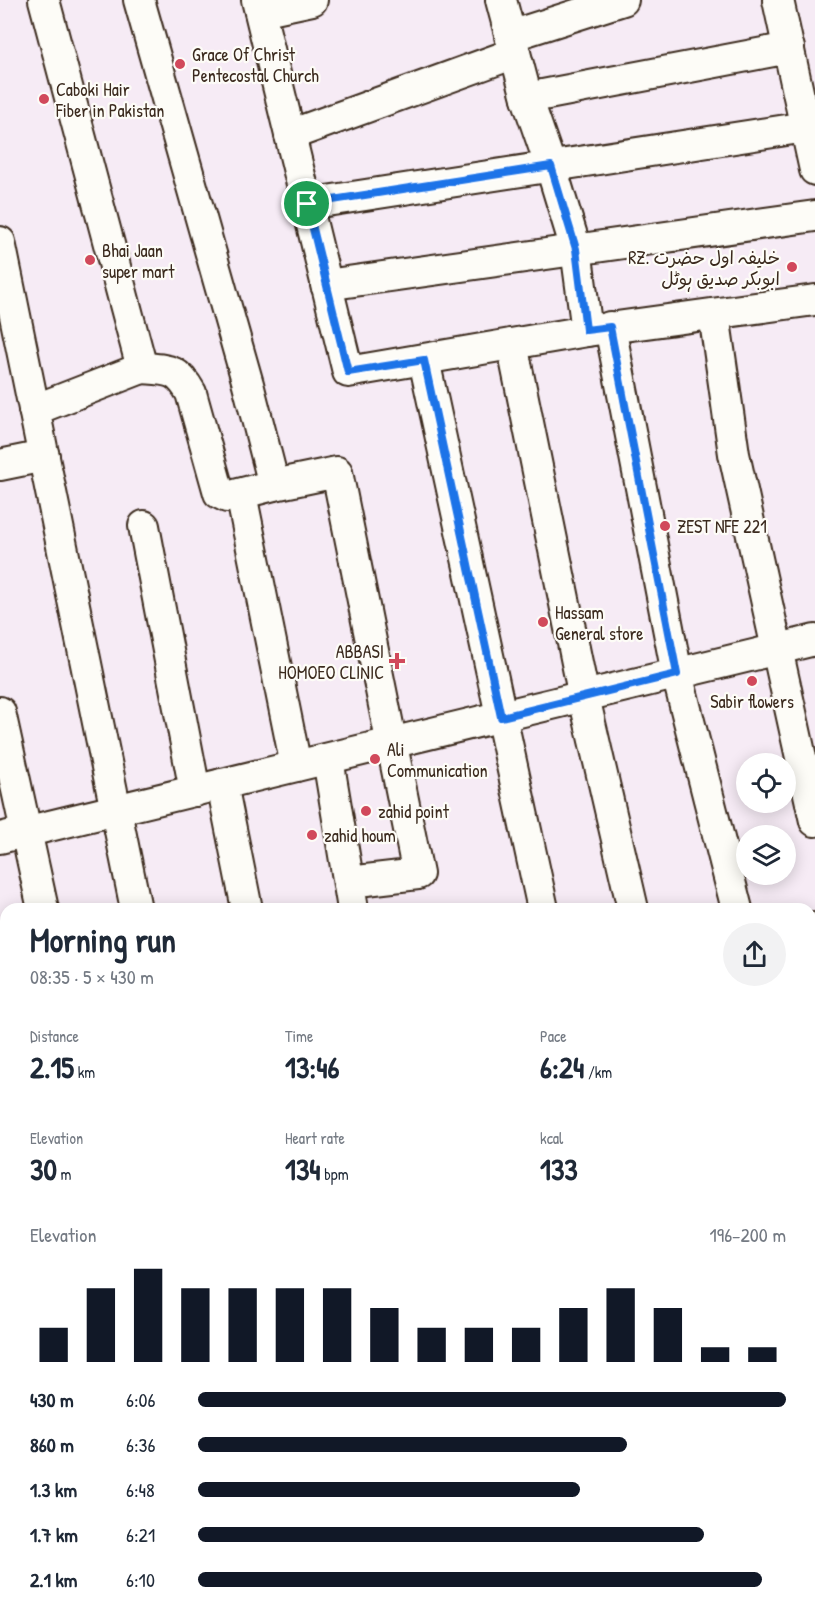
<!DOCTYPE html>
<meta charset="utf-8">
<style>
:root{--surface:#fff;--page:#f2f2f3;--text:#1f2937;--muted:#747a83;--accent:#111827}
body{margin:0;font-family:"Patrick Hand","Playpen Sans Arabic",sans-serif;background:var(--page);color:var(--text);height:100vh;display:flex;flex-direction:column;font-size:22px;white-space:nowrap}
*{box-sizing:border-box;margin:0}
p{font-size:20px;color:var(--muted)}
.icon{flex:none;width:33px;height:33px;fill:none;stroke:currentColor;stroke-width:2;stroke-linecap:round;stroke-linejoin:round}
.map{position:relative;flex:1;overflow:hidden}
.sheet{position:absolute;left:0px;top:903px;width:816px;height:711px;display:flex;flex-direction:column;background:var(--surface);border-radius:18px 18px 0 0;box-shadow:0 3px 15px #0003}
.sheet>*{flex:none}
.tools{position:absolute;left:736px;top:753px;display:grid;gap:12px}
.tools a{display:grid;place-items:center;width:60px;height:60px;border-radius:50%;background:var(--surface);box-shadow:0 3px 15px #0003;font-size:30px}
.pin{position:absolute;display:grid;place-items:center;width:51px;height:51px;color:#fff;margin:-26px;border:3px solid #fff;border-radius:50%;box-shadow:0 2px 6px #0007}
.round{display:grid;place-items:center;flex:none;width:63px;height:63px;border-radius:32px;background:var(--page)}
.headline{display:flex;align-items:center;justify-content:space-between;height:102px;padding:0 30px}
h1{font-size:33px;font-weight:800;line-height:45px}
.metrics{display:grid;grid-template-columns:repeat(3,1fr);gap:9px;height:102px;padding:6px 30px}
.metrics div{display:grid;align-content:center}
.metrics b{font-size:30px;font-weight:800}
.metrics small{font-size:16px;font-weight:400}
.metrics p{font-size:16px}
.chart{height:168px;padding:12px 30px}
.chart p{display:flex;justify-content:space-between}
.chart svg{width:100%;height:108px;margin-top:6px;stroke:var(--accent);stroke-width:6}
ul{padding:0 30px;list-style:none;font-size:20px}
li{display:grid;grid-template-columns:96px 72px 1fr;align-items:center;height:45px}
li i{height:15px;border-radius:8px;background:var(--accent)}
.map>svg:first-child{display:block}
.lines{fill:none;stroke-linecap:round;stroke-linejoin:round}
.minor-casing{stroke:#3b2a1e;stroke-width:34}
.minor{stroke:#fdfcf7;stroke-width:30}
.route-casing{stroke:#fff;stroke-width:12}
.route{stroke:#1a73e8;stroke-width:8}
.poi-dot{fill:#d1495b;stroke:#fdfcf7;stroke-width:2}
.labels{text-anchor:middle;dominant-baseline:central;stroke-width:4.5;stroke-linejoin:round;paint-order:stroke}
.poi-label{font-size:18px;fill:#3b2a1e;stroke:#fdfcf7;text-anchor:start}
</style>
<div class="map">
<svg width="815" height="1614" viewBox="0 0 815 1614">
<rect width="100%" height="100%" fill="#f6ebf5"/>
<filter id="ink" filterUnits="userSpaceOnUse"><feTurbulence type="fractalNoise" baseFrequency=".0167" numOctaves="2"/><feDisplacementMap in="SourceGraphic" scale="12" xChannelSelector="R" yChannelSelector="G"/><feConvolveMatrix kernelMatrix="1 2 1 2 8 2 1 2 1" color-interpolation-filters="sRGB"/></filter>
<g filter="url(#ink)">
<g class="lines">
<defs>
<g id="minor">
<path d="M139,0l109,384 26,101 -47,12 -8,-4 -28,-100c-14,-25 -23,-23 -49,-25"/>
<polyline points="257,0 348,372 587,331 815,300"/>
<polyline points="501,0 527,98 551,167 576,249 587,331"/>
<polyline points="778,0 815,170"/>
<polyline points="260,11 312,0"/>
<polyline points="510,36 623,0"/>
<polyline points="527,98 789,48"/>
<polyline points="290,135 515,53"/>
<polyline points="307,204 806,127"/>
<polyline points="0,242 136,909"/>
<polyline points="326,285 815,216"/>
<polyline points="714,314 734,454 815,821"/>
<polyline points="610,327 677,674 737,909"/>
<polyline points="512,344 584,697 633,909"/>
<polyline points="424,360 543,909"/>
<polyline points="34,410 142,368 44,0"/>
<polyline points="0,465 44,456"/>
<polyline points="274,485 337,472 418,874 349,882"/>
<polyline points="241,494 296,766"/>
<polyline points="144,526 195,791"/>
<polyline points="0,712 43,909"/>
<polyline points="328,759 353,909"/>
<polyline points="222,784 247,909"/>
<polyline points="0,838 815,640"/>
<polyline points="810,929 815,928"/>
<polyline points="0,1143 6,1172"/>
<polyline points="810,1209 815,1230"/>
<polyline points="810,1295 815,1294"/>
<polyline points="0,1350 6,1388"/>
<polyline points="0,1446 6,1444"/>
<polyline points="62,1608 64,1614"/>
<polyline points="174,1608 175,1614"/>
<polyline points="275,1608 276,1614"/>
<polyline points="404,1608 406,1614"/>
<polyline points="513,1608 514,1614"/>
<polyline points="591,1608 593,1614"/>
<polyline points="696,1608 698,1614"/>
<polyline points="795,1608 796,1614"/>
</g>
</defs>
<use href="#minor" class="minor-casing"/>
<use href="#minor" class="minor"/>
</g>
</g>
<g class="lines" filter="url(#ink)">
<defs>
<polygon id="route" points="551,166 576,249 586,330 610,327 677,674 501,717 424,360 348,372 307,204"/>
</defs>
<use href="#route" class="route-casing"/>
<use href="#route" class="route"/>
</g>
<g class="poi-dot">
<circle cx="180" cy="64" r="6"/>
<circle cx="44" cy="99" r="6"/>
<circle cx="90" cy="260" r="6"/>
<circle cx="792" cy="267" r="6"/>
<circle cx="665" cy="526" r="6"/>
<circle cx="543" cy="622" r="6"/>
<path d="M394 652h6v6h6v6h-6v6h-6v-6h-6v-6h6z"/>
<circle cx="752" cy="681" r="6"/>
<circle cx="375" cy="759" r="6"/>
<circle cx="366" cy="811" r="6"/>
<circle cx="312" cy="835" r="6"/>
</g>
<g class="labels">
<g class="poi-label">
<text x="192" y="54">Grace Of Christ<tspan x="192" dy="21">Pentecostal Church</tspan></text>
<text x="56" y="89">Caboki Hair<tspan x="56" dy="21">Fiber in Pakistan</tspan></text>
<text x="102" y="250">Bhai Jaan<tspan x="102" dy="21">super mart</tspan></text>
<text x="780" y="257" text-anchor="end">RZ. خلیفہ اول حضرت<tspan x="780" dy="21">ابوبکر صدیق ہوٹل</tspan></text>
<text x="677" y="526">ZEST NFE 221</text>
<text x="555" y="612">Hassam<tspan x="555" dy="21">General store</tspan></text>
<text x="384" y="651" text-anchor="end">ABBASI<tspan x="384" dy="21">HOMOEO CLINIC</tspan></text>
<text x="752" y="701" text-anchor="middle">Sabir flowers</text>
<text x="387" y="749">Ali<tspan x="387" dy="21">Communication</tspan></text>
<text x="378" y="811">zahid point</text>
<text x="324" y="835">zahid houm</text>
</g>
</g>
</svg>
<div class="tools">
<a><svg class="icon" aria-label="locate" viewBox="0 0 24 24"><circle cx="12" cy="12" r="6"/><path d="M12 2v4M12 18v4M2 12h4M18 12h4"/></svg></a>
<a><svg class="icon" aria-label="layers" viewBox="0 0 24 24"><path d="M12 4l9 5-9 5-9-5zM3 14l9 5 9-5"/></svg></a>
</div>
<div class="pin" style="left:307px;top:204px;background:#1e9e55"><svg class="icon" aria-label="arrive" viewBox="0 0 24 24"><path d="M6 21V4h12l-3 4 3 4H6"/></svg></div>
<section class="sheet">
<div class="headline"><div><h1>Morning run</h1><p>08:35 · 5 × 430 m</p></div><a class="round"><svg class="icon" aria-label="share" viewBox="0 0 24 24"><path d="M12 15V3M7 8l5-5 5 5M5 13v7h14v-7"/></svg></a></div>
<div class="metrics">
<div><p>Distance</p><b>2.15<small> km</small></b></div>
<div><p>Time</p><b>13:46</b></div>
<div><p>Pace</p><b>6:24<small> /km</small></b></div>
</div>
<div class="metrics">
<div><p>Elevation</p><b>30<small> m</small></b></div>
<div><p>Heart rate</p><b>134<small> bpm</small></b></div>
<div><p>kcal</p><b>133</b></div>
</div>
<div class="chart"><p><span>Elevation</span>196–200 m</p>
<svg viewBox="0 0 160 44" preserveAspectRatio="none"><path d="M5 44V30M15 44V14M25 44V6M35 44V14M45 44V14M55 44V14M65 44V14M75 44V22M85 44V30M95 44V30M105 44V30M115 44V22M125 44V14M135 44V22M145 44V38M155 44V38"/></svg>
</div>
<ul>
<li><b>430 m</b>6:06<i style="width:100%"></i></li>
<li><b>860 m</b>6:36<i style="width:73%"></i></li>
<li><b>1.3 km</b>6:48<i style="width:65%"></i></li>
<li><b>1.7 km</b>6:21<i style="width:86%"></i></li>
<li><b>2.1 km</b>6:10<i style="width:96%"></i></li>
</ul>
</section>
</div>
